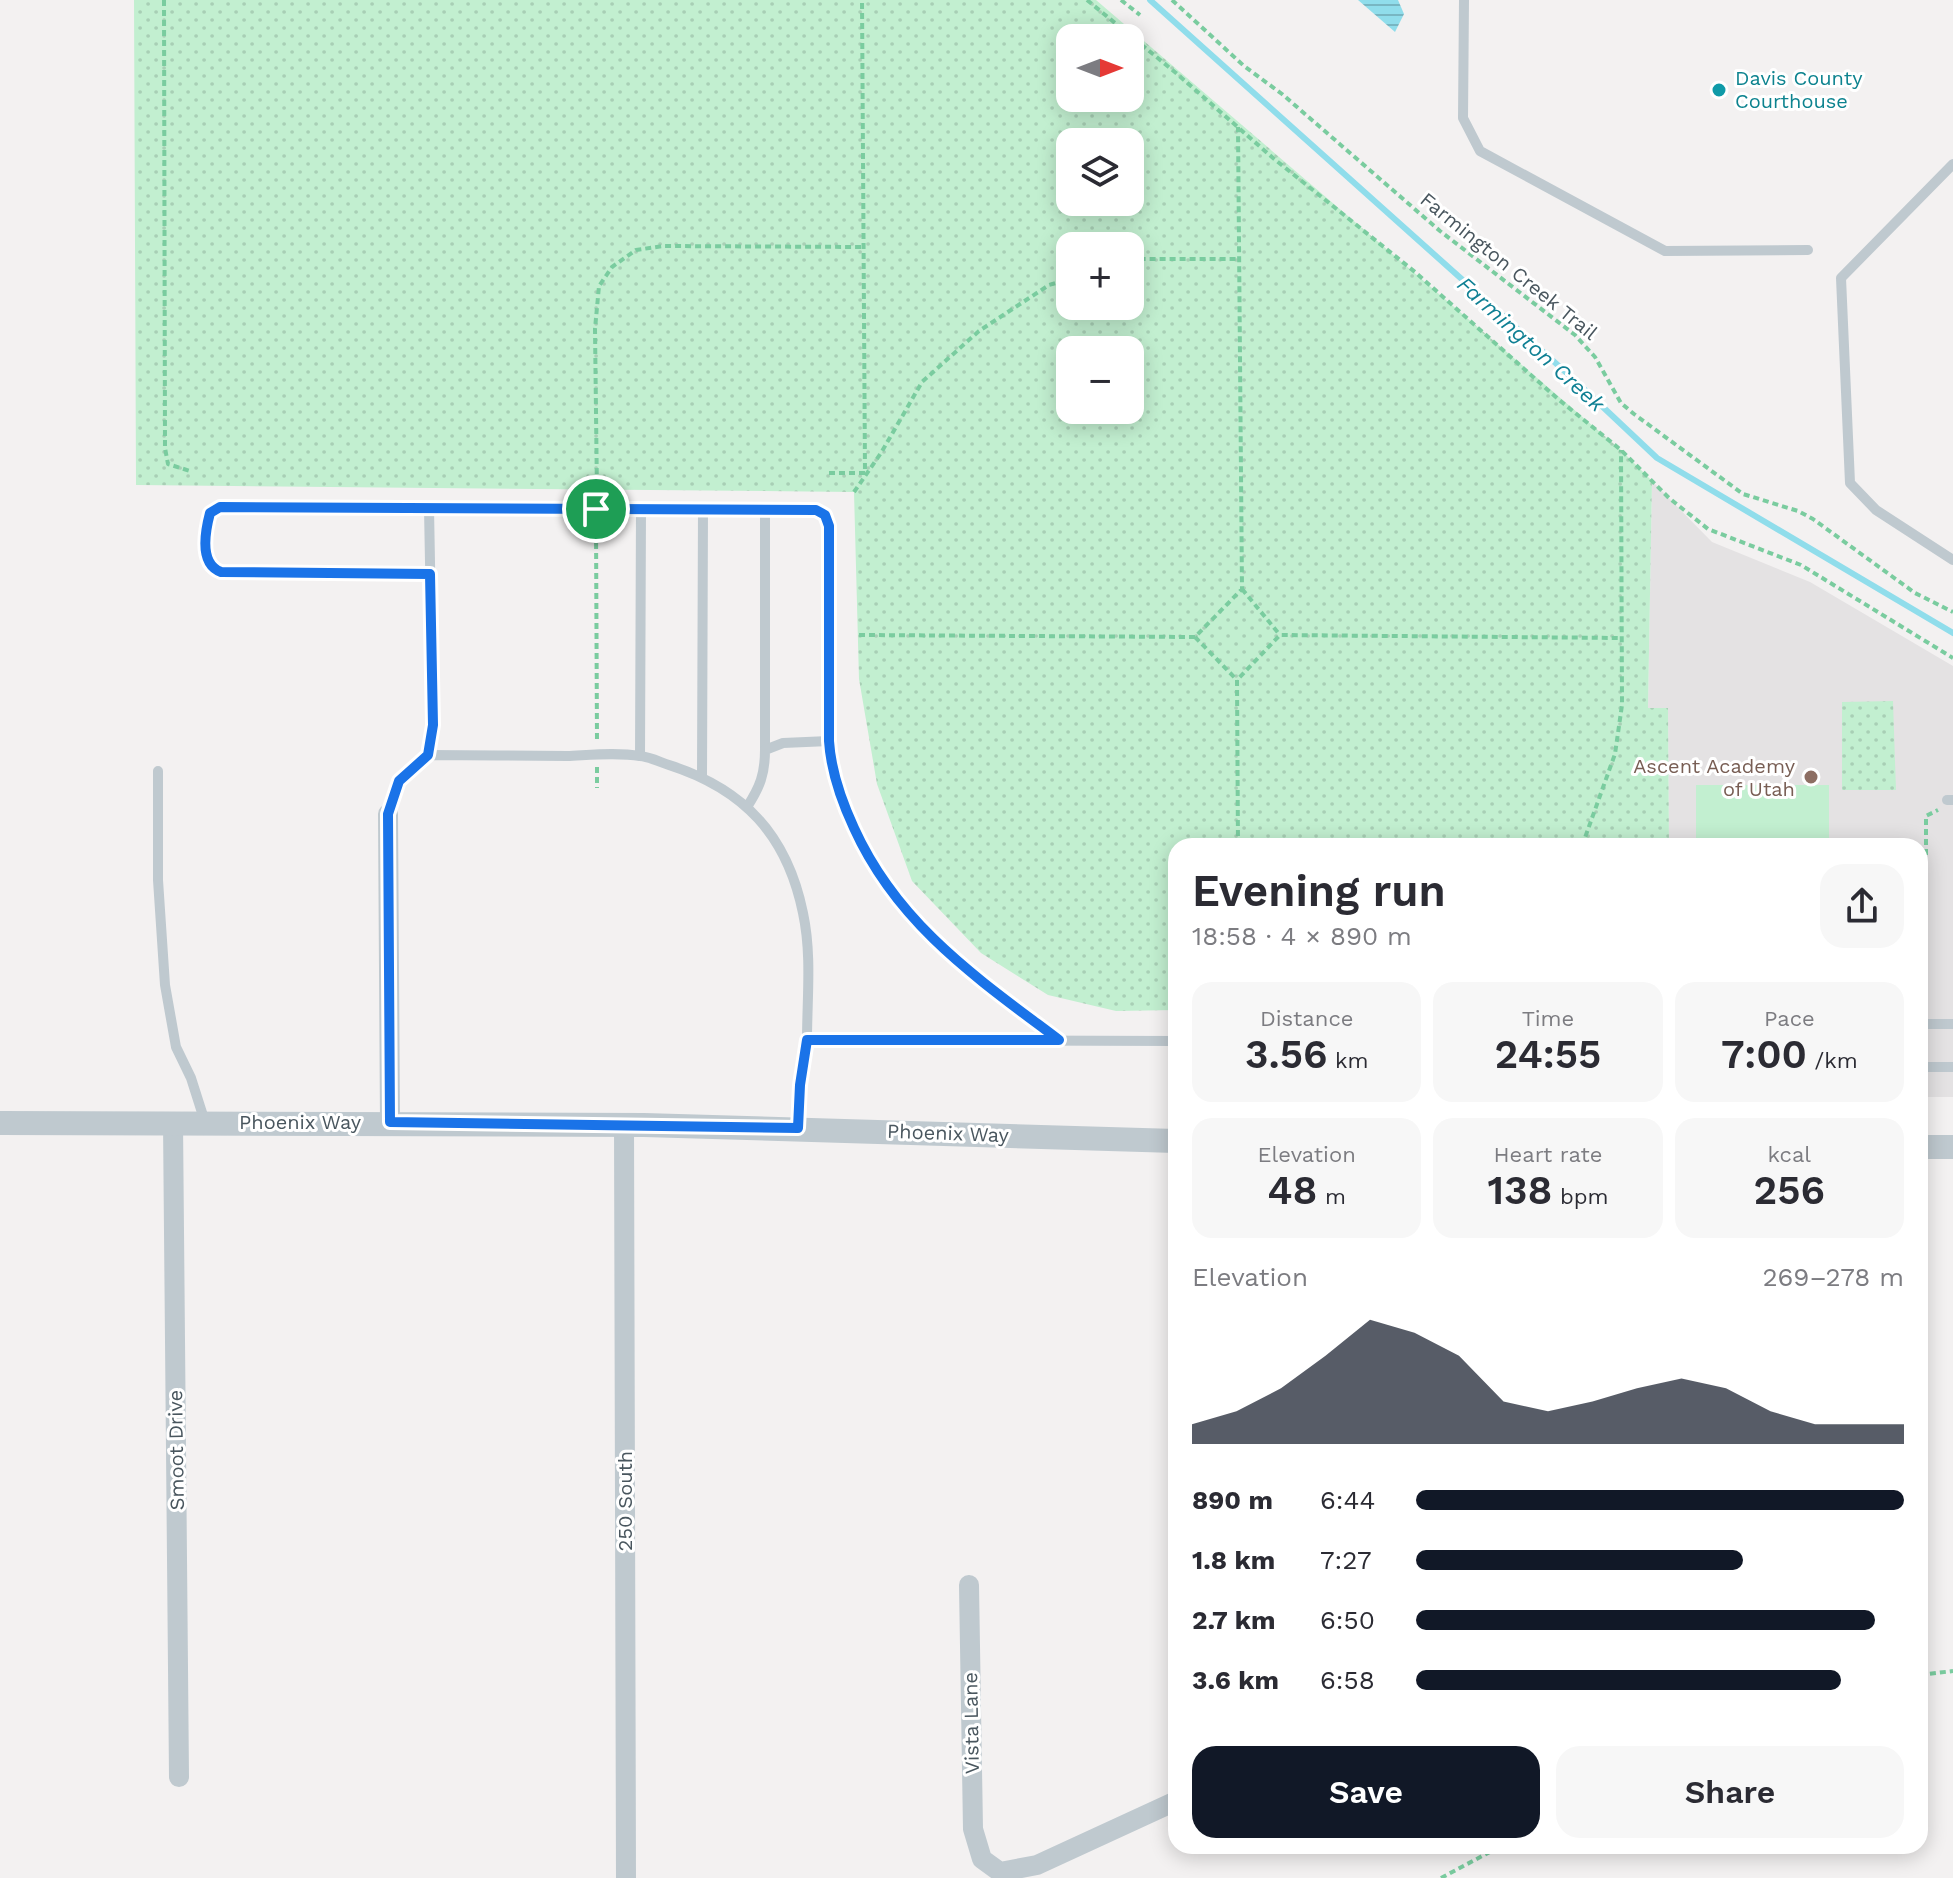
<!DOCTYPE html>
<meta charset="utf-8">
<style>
:root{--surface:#fff;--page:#f7f7f7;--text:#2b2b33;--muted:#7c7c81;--accent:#111827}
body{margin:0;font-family:"Work Sans",sans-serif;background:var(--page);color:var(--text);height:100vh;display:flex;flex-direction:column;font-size:30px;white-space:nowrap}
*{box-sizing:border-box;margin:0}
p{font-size:26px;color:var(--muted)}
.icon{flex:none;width:44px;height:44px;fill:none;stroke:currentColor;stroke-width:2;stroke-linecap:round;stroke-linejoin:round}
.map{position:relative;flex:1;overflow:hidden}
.drawer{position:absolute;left:1168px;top:838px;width:760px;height:1016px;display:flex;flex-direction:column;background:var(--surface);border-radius:24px;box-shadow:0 4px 20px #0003}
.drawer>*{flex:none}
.needle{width:52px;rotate:90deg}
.tools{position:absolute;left:1056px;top:24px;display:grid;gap:16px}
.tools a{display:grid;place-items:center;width:88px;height:88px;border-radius:16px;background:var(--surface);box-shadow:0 4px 20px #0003;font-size:40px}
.pin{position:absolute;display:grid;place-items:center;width:68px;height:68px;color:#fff;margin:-34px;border:4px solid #fff;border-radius:50%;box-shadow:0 2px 8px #0007}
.round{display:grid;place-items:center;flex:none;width:84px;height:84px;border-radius:24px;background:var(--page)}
.head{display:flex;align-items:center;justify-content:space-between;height:136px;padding:0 24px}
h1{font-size:44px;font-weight:600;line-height:60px}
.stats{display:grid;grid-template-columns:repeat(3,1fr);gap:12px;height:136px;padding:8px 24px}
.stats div{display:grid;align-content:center;border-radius:20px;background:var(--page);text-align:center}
.stats b{font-size:40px;font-weight:600}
.stats small{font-size:22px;font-weight:400}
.stats p{font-size:22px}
.chart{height:224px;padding:16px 24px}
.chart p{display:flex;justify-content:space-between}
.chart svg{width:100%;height:144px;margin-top:8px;fill:var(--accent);opacity:.7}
.action{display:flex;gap:16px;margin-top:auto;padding:16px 24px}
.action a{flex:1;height:92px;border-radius:24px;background:var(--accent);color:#fff;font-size:32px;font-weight:600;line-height:92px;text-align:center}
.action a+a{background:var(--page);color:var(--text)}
ul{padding:0 24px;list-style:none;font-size:26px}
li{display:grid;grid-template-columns:128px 96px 1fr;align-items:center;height:60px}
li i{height:20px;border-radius:10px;background:var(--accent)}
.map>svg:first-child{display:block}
.education{fill:#e4e2e3}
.green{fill:#c2efd0}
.park{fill:url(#park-dots);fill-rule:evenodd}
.water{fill:url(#water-rules)}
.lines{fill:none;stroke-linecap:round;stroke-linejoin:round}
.stream{stroke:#90ddeb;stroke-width:6}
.path{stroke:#7acc9f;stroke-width:4;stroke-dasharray:6 4;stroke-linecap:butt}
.service{stroke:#bfc9cf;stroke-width:10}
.minor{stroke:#bfc9cf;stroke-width:20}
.tertiary{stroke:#bfc9cf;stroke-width:24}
.route-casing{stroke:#fff;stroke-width:16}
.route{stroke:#1a73e8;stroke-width:10}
.culture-dot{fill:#0f9aa8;stroke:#fff;stroke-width:3}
.education-dot{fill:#8d6e63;stroke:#fff;stroke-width:3}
.labels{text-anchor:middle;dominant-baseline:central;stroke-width:6;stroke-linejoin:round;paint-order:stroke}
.culture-label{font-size:20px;fill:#0d838f;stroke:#fff;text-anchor:start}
.street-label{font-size:20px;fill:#49565e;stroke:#fff}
.education-label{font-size:20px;fill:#785e54;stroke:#fff;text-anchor:end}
.water-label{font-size:22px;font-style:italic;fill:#108094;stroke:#fff}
</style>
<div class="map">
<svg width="1953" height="1878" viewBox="0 0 1953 1878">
<defs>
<pattern id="park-dots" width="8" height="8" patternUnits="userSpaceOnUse" patternTransform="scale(2)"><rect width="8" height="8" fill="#c2efd0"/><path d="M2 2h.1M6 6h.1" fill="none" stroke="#a8cfb5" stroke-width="1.8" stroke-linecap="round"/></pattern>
<pattern id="water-rules" width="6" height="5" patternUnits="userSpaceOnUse" patternTransform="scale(2)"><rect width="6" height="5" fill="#90ddeb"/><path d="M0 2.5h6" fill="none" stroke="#78b6c2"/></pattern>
</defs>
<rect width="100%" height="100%" fill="#f3f1f1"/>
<polygon class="education" points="1652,481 1712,542 1810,582 1953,666 1953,1097 1920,1097 1920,846 1669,846 1668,709 1648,708"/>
<rect class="green" x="1696" y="785" width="133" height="61"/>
<g class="park">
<path d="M134,0h962l525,450 31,31 -4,227h20l1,138h-493v164l-60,1 -68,-16 -67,-42 -69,-72 -35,-97 -18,-105 -5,-187 -718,-7zM1070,38h60v60h-60zM1070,142h60v60h-60zM1130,246v60h-60v-60zM1070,350h60v60h-60z"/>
<polygon points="1893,701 1896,790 1842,790 1842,702"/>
</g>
<polygon class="water" points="1358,0 1398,0 1404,14 1395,32"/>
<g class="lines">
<polyline class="stream" points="1150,0 1570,376 1657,458 1953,633"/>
<g class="path">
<polyline points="164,0 165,448 168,464 190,471"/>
<polyline points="1087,0 1176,73 1273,158 1415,272 1558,399 1621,450 1669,498 1708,529 1801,565 1953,658"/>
<polyline points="1121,0 1140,15"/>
<polyline points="1172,0 1244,66 1282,94 1440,231 1575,335 1595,357 1621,403 1634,414 1743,494 1798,511 1813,519 1915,593 1953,612"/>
<polyline points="1130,262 1141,259 1239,259"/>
<polyline points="829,473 865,473 862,0"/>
<polyline points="854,492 881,453 922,382 979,331 1049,285 1070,279"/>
<polyline points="597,494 595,329 599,286 612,267 636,250 663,246 865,247"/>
<polyline points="596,523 597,742"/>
<polyline points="1242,589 1280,635"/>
<polyline points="859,635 1195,637 1242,589 1238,127"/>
<polyline points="1195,637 1237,680"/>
<polyline points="597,767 597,788"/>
<polyline points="1238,846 1237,680 1280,635 1621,638"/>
<polyline points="1582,846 1615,754 1622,705 1621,450"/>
<polyline points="1920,859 1926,859 1926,816 1938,810"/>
<polyline points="1920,1675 1953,1671"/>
<polyline points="1441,1878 1501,1846"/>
</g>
<g class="service">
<polyline points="1464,0 1463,118 1480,151 1665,251 1808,250"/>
<polyline points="1953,164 1841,278 1850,483 1876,510 1953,560"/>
<path d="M429,508l387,2 9,5 4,11v215c2,31 12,59 25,87 44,97 123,151 205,212"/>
<polyline points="765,510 765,750"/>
<path d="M428,755l5,-30 -4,-217 -209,-1 -10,6c-4,19 -11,51 11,59l209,2"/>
<polyline points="640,756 641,509"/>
<polyline points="158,771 158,880 165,985 176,1047 191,1078 205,1122"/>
<polyline points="702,776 703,509"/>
<polyline points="1947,800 1953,800"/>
<path d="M747,807c13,-20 18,-33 18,-57l18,-7 46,-2"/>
<path d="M388,814l11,-33 29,-26c46,0 93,1 139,1 23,-1 50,-4 73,0 10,1 20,6 29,9 75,24 118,70 134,148 9,42 4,86 4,127"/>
<polyline points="1920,1024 1953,1024"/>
<polyline points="1920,1067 1953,1067"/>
<polyline points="798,1128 800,1085 807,1040 1176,1041"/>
</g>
<g class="minor">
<polyline points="388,814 390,1122"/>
<polyline points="173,1122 179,1777"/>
<polyline points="624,1124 626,1878"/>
<polyline points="969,1585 973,1829 982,1859 1000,1872 1037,1865 1176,1801"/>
</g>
<g class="tertiary">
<polyline points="0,1123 644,1125 1176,1141"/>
<polyline points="1920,1147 1953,1147"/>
</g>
</g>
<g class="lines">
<defs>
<path id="route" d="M220,507l596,3 9,5 4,11v215c2,31 12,59 25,87 44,97 123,150 205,212h-252l-7,45 -2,43 -408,-6 -2,-308 11,-33 29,-26 5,-30 -3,-151 -209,-2c-22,-8 -16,-40 -11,-59z"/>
</defs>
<use href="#route" class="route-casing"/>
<use href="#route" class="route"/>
</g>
<circle class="culture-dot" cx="1719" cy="90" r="8"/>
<circle class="education-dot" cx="1811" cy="777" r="8"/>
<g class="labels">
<g class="culture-label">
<text x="1735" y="78">Davis County<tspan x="1735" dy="23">Courthouse</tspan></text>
</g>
<g class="street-label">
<text transform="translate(1509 266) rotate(39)">Farmington Creek Trail</text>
<text x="300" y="1122">Phoenix Way</text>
<text transform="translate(948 1133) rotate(2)">Phoenix Way</text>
<text transform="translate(176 1450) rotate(-91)">Smoot Drive</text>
<text transform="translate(625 1501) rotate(-90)">250 South</text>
<text transform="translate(971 1723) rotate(-91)">Vista Lane</text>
</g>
<g class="education-label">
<text x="1795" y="766">Ascent Academy<tspan x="1795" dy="23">of Utah</tspan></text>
</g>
<g class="water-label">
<text transform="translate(1531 344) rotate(42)">Farmington Creek</text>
</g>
</g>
</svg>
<div class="tools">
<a><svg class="needle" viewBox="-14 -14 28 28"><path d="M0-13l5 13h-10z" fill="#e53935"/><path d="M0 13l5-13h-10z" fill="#7c7c81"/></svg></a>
<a><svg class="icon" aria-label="layers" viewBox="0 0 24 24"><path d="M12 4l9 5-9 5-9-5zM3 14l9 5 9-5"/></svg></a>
<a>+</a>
<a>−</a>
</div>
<div class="pin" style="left:596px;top:509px;background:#1e9e55"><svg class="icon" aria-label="arrive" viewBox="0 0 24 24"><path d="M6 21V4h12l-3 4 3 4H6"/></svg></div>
<section class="drawer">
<div class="head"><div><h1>Evening run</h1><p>18:58 · 4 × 890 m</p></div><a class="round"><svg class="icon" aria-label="share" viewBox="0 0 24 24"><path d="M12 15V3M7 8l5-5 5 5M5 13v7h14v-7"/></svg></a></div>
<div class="stats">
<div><p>Distance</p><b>3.56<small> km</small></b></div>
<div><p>Time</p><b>24:55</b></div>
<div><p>Pace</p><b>7:00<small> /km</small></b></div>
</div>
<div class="stats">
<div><p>Elevation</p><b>48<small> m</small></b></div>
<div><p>Heart rate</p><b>138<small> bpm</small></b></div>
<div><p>kcal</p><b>256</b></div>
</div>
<div class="chart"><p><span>Elevation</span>269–278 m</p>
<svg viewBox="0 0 160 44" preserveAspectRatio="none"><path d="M0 44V38L10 34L20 27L30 17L40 6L50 10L60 17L70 31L80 34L90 31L100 27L110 24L120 27L130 34L140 38L150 38L160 38V44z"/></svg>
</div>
<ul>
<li><b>890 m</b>6:44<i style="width:100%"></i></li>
<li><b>1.8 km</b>7:27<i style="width:67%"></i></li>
<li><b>2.7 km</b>6:50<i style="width:94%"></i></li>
<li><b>3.6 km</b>6:58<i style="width:87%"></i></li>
</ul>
<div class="action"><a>Save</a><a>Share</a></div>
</section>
</div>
